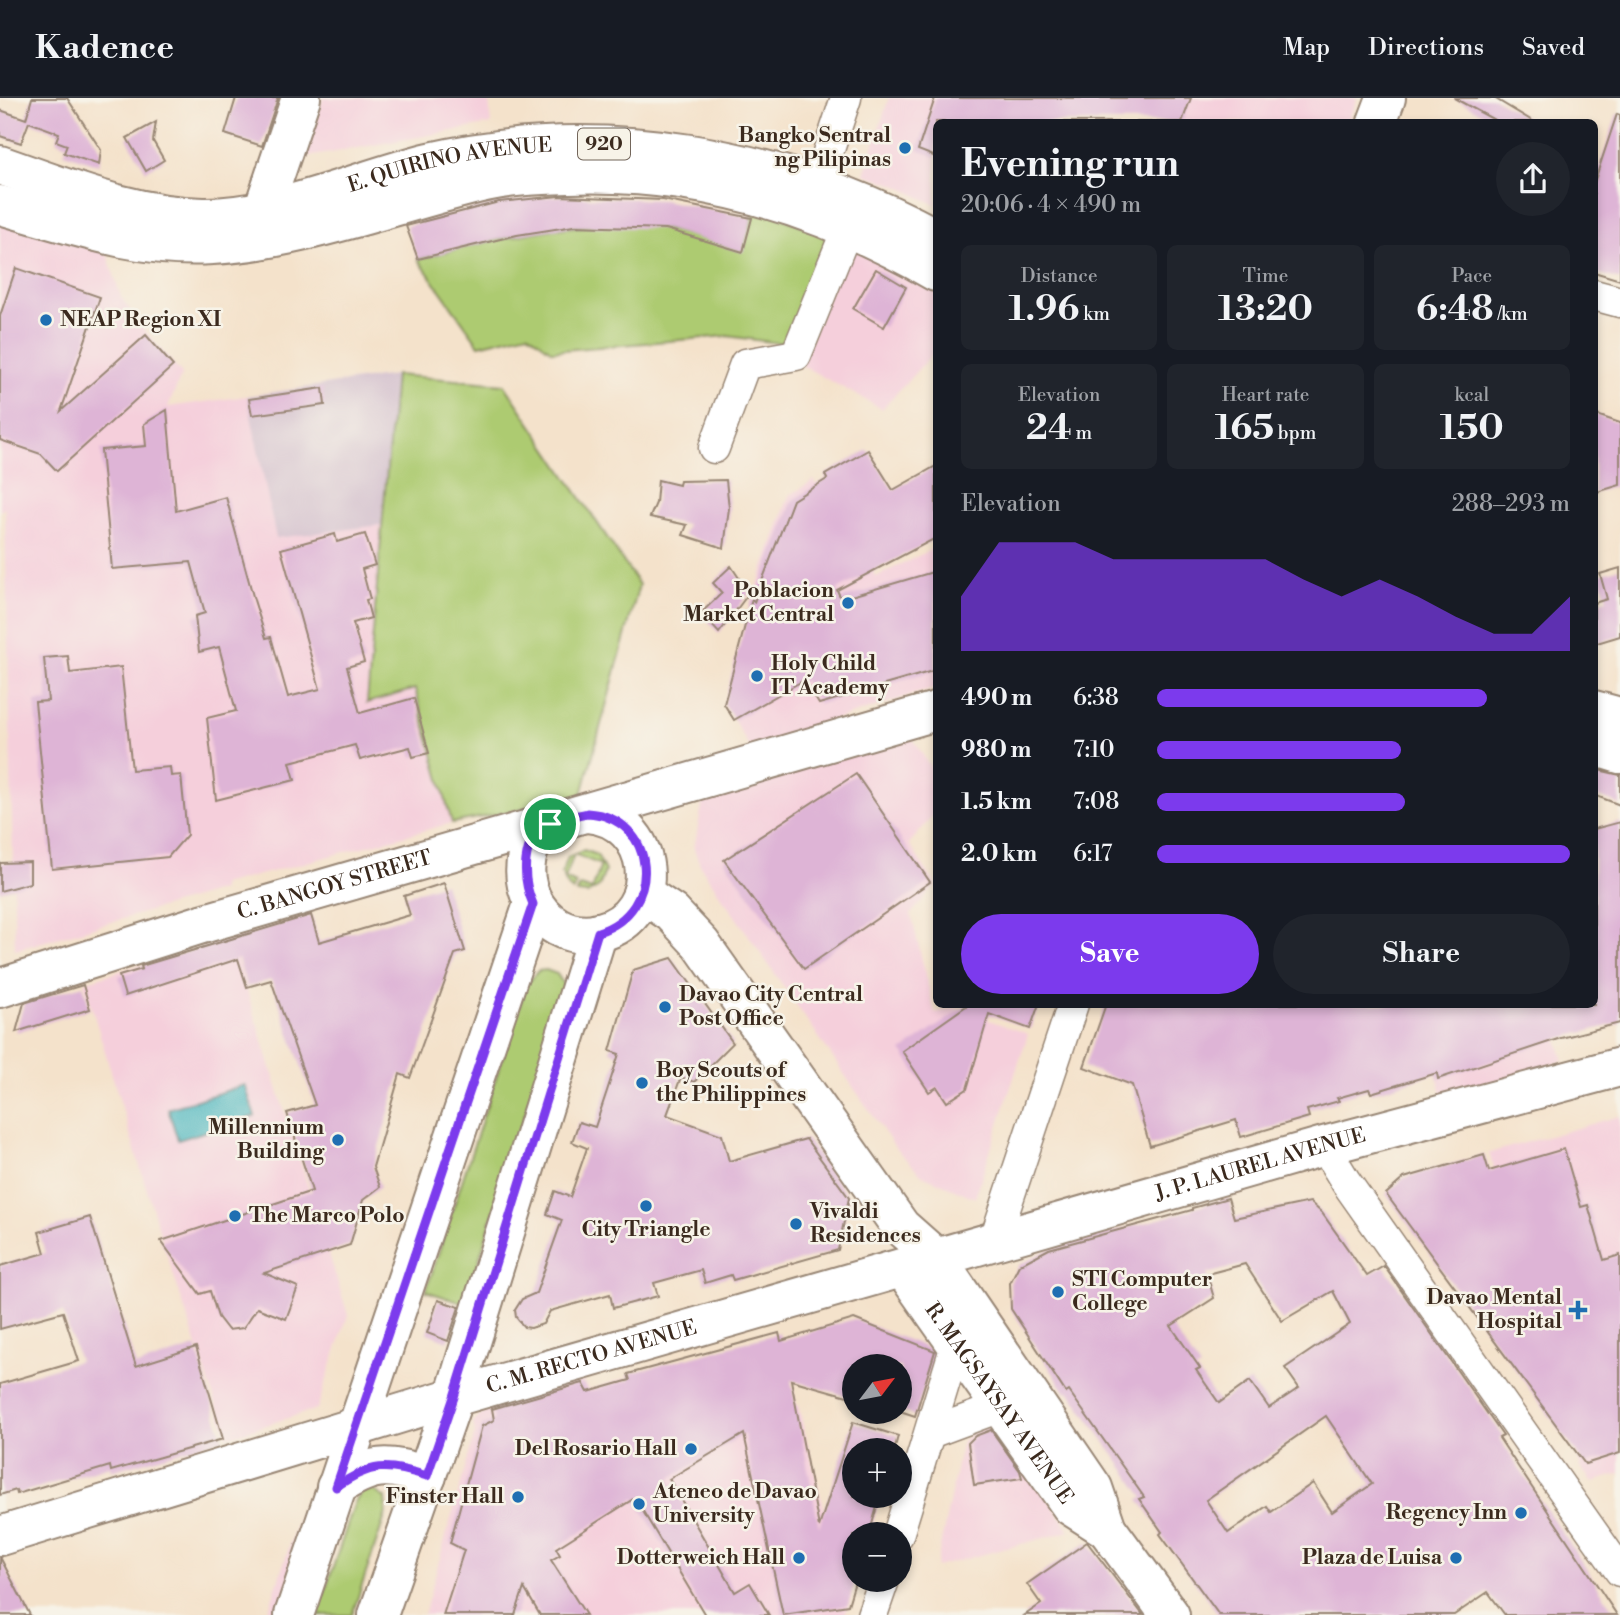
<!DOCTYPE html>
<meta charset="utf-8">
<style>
:root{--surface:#171b24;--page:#20242c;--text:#f1f3f6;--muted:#9ea1a6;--line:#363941;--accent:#7c3aed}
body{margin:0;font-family:"Libre Bodoni",serif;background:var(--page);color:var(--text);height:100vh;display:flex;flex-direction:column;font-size:26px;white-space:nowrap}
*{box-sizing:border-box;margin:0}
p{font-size:23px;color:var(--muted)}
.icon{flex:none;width:38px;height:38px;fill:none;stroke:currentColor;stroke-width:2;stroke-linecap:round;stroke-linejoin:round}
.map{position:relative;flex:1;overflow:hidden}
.sheet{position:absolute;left:933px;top:21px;width:665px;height:889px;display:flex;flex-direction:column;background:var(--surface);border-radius:10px;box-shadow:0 4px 10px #0003}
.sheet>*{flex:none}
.needle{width:46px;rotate:58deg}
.tools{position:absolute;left:842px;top:1256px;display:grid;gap:14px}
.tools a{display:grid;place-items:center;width:70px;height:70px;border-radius:50%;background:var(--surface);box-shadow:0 4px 10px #0003;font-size:35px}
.pin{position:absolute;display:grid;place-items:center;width:60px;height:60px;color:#fff;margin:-30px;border:4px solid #fff;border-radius:50%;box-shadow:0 2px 7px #0007}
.round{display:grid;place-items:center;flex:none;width:74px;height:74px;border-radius:37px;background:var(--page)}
.headline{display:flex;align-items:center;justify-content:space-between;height:119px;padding:0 28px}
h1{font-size:38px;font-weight:800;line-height:52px}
.metrics{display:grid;grid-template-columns:repeat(3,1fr);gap:10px;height:119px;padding:7px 28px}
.metrics div{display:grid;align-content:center;border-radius:10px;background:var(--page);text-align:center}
.metrics b{font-size:35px;font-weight:800}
.metrics small{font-size:19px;font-weight:400}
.metrics p{font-size:19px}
.chart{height:196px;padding:14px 28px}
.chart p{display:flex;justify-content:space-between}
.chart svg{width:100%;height:126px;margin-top:7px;fill:var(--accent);opacity:.7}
.button{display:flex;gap:14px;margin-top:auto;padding:14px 28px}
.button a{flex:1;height:80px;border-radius:42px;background:var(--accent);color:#fff;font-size:28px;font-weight:800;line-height:80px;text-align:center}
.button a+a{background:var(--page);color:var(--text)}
ul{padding:0 28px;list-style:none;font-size:23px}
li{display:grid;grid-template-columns:112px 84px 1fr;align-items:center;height:52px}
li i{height:18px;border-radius:9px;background:var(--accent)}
header{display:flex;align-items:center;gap:42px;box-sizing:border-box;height:98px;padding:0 35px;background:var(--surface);border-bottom:2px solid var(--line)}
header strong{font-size:33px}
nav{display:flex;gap:38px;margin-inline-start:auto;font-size:24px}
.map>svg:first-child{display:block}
.built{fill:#f5cfdb}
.industrial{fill:#d1bdcc}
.green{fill:#adcb71;stroke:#747a48;stroke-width:2}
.water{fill:#43b3bd;stroke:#3f6e6e;stroke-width:2}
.building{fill:#deb4d6;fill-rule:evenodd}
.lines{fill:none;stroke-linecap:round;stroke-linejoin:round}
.minor-casing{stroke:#988674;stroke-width:33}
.major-casing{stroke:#988674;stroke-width:42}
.minor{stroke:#fff;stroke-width:30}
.major{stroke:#fff;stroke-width:38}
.route-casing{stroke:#fff;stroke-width:14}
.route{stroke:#7c3aed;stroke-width:9}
.poi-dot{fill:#1f6fb2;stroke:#f7f3e8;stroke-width:2.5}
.labels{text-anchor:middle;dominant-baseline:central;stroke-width:5;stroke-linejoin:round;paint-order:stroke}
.shield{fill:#f7f3e8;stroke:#73665b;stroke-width:2}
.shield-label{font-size:19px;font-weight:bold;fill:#3b2a1e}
.poi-label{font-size:21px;font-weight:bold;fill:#3b2a1e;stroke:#f7f3e8;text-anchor:end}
.street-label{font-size:21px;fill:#3b2a1e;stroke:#f7f3e8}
</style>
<header>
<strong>Kadence</strong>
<nav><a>Map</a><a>Directions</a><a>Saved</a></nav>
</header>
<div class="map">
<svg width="1620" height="1517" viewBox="0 0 1620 1517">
<rect width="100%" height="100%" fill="#f7f3e8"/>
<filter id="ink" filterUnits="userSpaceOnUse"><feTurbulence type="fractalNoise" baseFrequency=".0143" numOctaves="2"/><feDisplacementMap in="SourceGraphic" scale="14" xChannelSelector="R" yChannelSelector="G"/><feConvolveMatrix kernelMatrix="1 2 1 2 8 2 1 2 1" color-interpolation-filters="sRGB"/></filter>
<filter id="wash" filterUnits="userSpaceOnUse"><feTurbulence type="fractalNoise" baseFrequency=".00686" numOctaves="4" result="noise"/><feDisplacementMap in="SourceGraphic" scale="28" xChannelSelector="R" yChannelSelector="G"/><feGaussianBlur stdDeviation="1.57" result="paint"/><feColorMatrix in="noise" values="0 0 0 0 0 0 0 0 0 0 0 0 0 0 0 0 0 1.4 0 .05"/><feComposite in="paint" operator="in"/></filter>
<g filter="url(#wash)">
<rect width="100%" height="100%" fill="#f4e2cb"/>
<g class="built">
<polygon points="323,0 489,0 491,26 302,60"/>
<polygon points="889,0 1357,0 1348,24 936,24 936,107 896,87 864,76"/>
<polygon points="0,124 106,152 121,199 145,233 182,276 168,309 395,277 367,605 415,591 452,725 222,787 222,792 15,852 5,410 0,413"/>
<polygon points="849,145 936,190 936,252 882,311 801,267"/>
<polygon points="814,382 876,479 936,449 936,589 750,650 724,606 747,518 789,398"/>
<polygon points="911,638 936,678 936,714 909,746 936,787 911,816 935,915 955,910 1028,936 975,1100 922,1077 896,1051 701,769 694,751 704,696"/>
<polygon points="237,861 348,1217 317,1311 227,1339 162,1142 84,884 140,867 147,889"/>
<polygon points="1417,907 1547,907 1564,963 1444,1002"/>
<polygon points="1620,1018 1620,1376 1592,1384 1581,1370 1489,1055"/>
<polygon points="626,1280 633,1304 780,1303 798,1307 840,1477 851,1499 845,1517 424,1517 475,1335 473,1324 490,1309 520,1296 582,1282 589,1292"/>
<polygon points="981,1329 993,1329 1005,1338 1070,1433 936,1469 962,1343"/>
<polygon points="304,1403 344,1417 311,1517 267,1517"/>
</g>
<polygon class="industrial" points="395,277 381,427 276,440 247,298"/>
<g class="green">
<path d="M755,110l82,30 -45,107 -65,-9 -175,15 -24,-18 -49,12 -61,-86c81,-20 163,-44 247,-30 26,5 52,15 77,22z"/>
<polygon points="395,277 504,286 639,487 581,700 452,725 415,591 367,605"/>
<polygon points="584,752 597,757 605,773 599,789 587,796 577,795 580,788 592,792 601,767 574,756 565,781 576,786 573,793 567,788 562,775 568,759"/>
<polygon points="546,872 557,876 565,889 465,1206 426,1193 527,885 538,873"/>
<polygon points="373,1392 385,1400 386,1415 352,1517 317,1517 355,1404 362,1394"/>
</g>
<polygon class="water" points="245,987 255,1018 178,1042 168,1011"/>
<g id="blocks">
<g class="building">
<polygon points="32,0 67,0 101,52 99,67 64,55 67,47 56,43 59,35 29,24 21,45 0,38 0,12 26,21"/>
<polygon points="236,0 278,0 262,48 225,36"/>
<polygon points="935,0 1191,0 1182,24 936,24 936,59 918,52"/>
<polygon points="1454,0 1494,0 1534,24 1498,24"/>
<polygon points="1617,16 1620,17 1620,182 1594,174 1594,85"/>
<polygon points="156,24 153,43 164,62 146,73 127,40"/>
<polygon points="559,98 663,102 752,120 743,154 666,131 574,128 517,137 418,161 406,128 499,104"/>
<polygon points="16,170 100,199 61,313 146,237 173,268 57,373 41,356 0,342 0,218"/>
<polygon points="876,171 906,189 884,229 853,211"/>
<polygon points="323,290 325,307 252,317 249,301"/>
<polygon points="167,312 176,413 226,399 254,502 266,540 271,539 288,599 320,591 281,451 335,436 337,444 365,436 375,467 362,471 370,501 366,502 371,520 353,525 364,564 347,569 360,615 414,600 429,655 413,659 410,649 360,662 355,647 290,664 295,682 216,702 207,620 236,613 219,549 199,554 195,518 205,515 191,464 112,471 101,352 146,348 144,326"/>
<polygon points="1594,316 1620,325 1620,387 1594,395"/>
<polygon points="868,352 893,392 936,368 936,440 837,492 841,501 936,473 936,572 819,606 804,582 734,622 724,606 752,501 754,504 793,402 827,381 825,377"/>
<polygon points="658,382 679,387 680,383 726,382 729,410 724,450 683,437 687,427 650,419 656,405"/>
<polygon points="731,468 749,495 719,535 701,515 722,495 713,485"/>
<polygon points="1620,470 1620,538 1594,546 1594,505 1607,501 1600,476"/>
<polygon points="68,558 70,575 121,569 132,672 170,669 171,678 181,677 187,737 168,759 52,771 35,604 48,603 44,560"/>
<polygon points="1594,671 1620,677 1620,707 1594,697"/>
<polygon points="856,676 930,784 804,871 724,762"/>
<polygon points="1620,724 1620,925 1561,940 1438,981 1437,975 1371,995 1369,991 1337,1000 1339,1003 1307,1012 1309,1019 1241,1039 1236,1022 1150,1048 1132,987 1084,969 1106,906 1594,906 1594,731"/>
<polygon points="30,764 30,785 0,793 0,765"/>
<polygon points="444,785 465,853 455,856 410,980 400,976 373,1069 380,1089 363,1102 350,1147 264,1175 298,1189 286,1221 257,1210 243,1230 228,1232 218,1219 210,1193 200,1196 161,1143 312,1093 287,1015 315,1007 271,882 247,889 238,861 125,898 119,878 142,871 141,868 311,817 319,844 410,817 404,798"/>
<polygon points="672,860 733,945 694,984 681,979 667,1017 722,1037 729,1063 806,1041 849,1100 838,1152 733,1182 731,1177 705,1185 701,1172 654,1185 658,1198 613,1210 610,1196 550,1213 543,1226 531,1230 524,1229 516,1219 515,1212 522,1201 536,1195 562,1122 547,1116 555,1093 570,1099 587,1050 572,1044 579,1024 595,1029 607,993 619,956 610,953 633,872"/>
<polygon points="83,887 90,911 16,934 24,905"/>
<polygon points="969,906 1039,906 1030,931 989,916 967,991 947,1004 937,989 929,994 902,953"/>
<polygon points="1564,1051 1581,1109 1588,1107 1604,1162 1620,1157 1620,1355 1585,1366 1386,1096 1404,1080 1484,1057 1489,1073"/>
<path d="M1228,1100l6,20 76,-16 12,11 45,63 17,-10 119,170 -4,2 118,177h-112l-17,-23 -34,23h-235l-59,-81 2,-2 -23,-33 5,-2 -75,-106 -3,2 -55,-84 -1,-26 9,-18 30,-16 143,-39v-2zM1245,1166l37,57 51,-30 17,33 -65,44 14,20 -30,20 -19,-27 -31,22 -23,-33 4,-2 -29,-42 43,-28 -7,-24zM1326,1318l46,68 -40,28 -19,-29 -42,29 -4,-6 -39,27 -22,-33z"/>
<polygon points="90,1119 136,1268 196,1249 223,1341 111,1373 110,1368 17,1396 16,1392 0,1397 0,1286 79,1263 63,1214 0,1231 0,1168 45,1155 39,1134"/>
<polygon points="438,1202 459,1209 448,1243 427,1235"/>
<polygon points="854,1221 935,1253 915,1318 900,1313 900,1269 854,1269 854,1300 791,1282 819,1429 853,1324 898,1338 894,1353 854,1353 854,1398 880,1398 869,1437 854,1437 854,1487 848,1507 783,1517 744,1336 669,1381 735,1494 750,1485 769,1517 705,1517 635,1400 556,1450 560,1457 551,1462 586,1517 540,1517 524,1490 515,1517 443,1517 464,1452 450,1445 482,1328 494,1322 492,1311 583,1285 588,1294 630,1282 628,1276 779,1235 781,1243"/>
<polygon points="991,1332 1020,1373 1022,1380 974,1387 968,1345 975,1338"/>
<polygon points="1087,1444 1143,1517 1025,1517 1041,1506 1027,1486"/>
<polygon points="0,1459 30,1517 0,1517"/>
</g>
</g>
</g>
<g filter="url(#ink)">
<use href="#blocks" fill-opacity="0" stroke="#988674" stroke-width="2"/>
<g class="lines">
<defs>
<g id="minor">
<polyline points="811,106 846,0"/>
<polyline points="1594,197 1620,204"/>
<polyline points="714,350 745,266 796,257 848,129"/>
<polyline points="1324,1048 1346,1084 1620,1473"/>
<polyline points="994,1144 1073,906"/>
<polyline points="930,1335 1000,1309"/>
<polyline points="898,1437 956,1247"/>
<polyline points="872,1517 884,1482"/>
</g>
<g id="major">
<polyline points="1377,24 1386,0"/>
<path id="s1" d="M0,67c67,23 132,51 204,52 71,1 156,-38 226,-55 171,-40 352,-7 506,76"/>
<path d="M0,107c69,19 139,45 212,40 93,-5 183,-42 273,-63 26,-6 56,-7 84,-8 131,-5 254,33 367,98"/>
<polyline points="266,132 263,112 301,0"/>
<polyline points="1594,612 1620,619"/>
<polyline points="1594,648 1620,656"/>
<path d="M549,726c-51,38 -13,123 51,108 67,-17 56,-114 -13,-119"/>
<polyline points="642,795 672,815 701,846 901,1129 936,1160 1093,1390 1107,1431 1170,1517"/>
<path id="s2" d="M0,890l202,-64 734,-213"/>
<path id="s3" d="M903,1170l168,238 36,23"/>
<path d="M336,1389c35,-24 51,-24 91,-11"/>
<path id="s4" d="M0,1438l454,-139 870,-251 296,-79"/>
<polyline points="294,1517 533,806"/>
<polyline points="378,1517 454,1299 598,834"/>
</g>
</defs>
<use href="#minor" class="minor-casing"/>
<use href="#major" class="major-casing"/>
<use href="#minor" class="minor"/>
<use href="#major" class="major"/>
</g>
</g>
<g class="lines" filter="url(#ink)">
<defs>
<path id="route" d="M587,715c71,4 78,98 11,119l-144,465 -27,79c-40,-13 -56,-13 -91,11l197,-583c-11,-25 -13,-65 16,-80 11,-6 26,-8 38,-11z"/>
</defs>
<use href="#route" class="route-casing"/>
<use href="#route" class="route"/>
</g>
<g class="poi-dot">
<circle cx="905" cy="50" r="7"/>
<circle cx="46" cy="222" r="7"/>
<circle cx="848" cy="505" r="7"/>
<circle cx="757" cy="578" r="7"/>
<circle cx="665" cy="909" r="7"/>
<circle cx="642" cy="985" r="7"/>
<circle cx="338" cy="1042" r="7"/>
<circle cx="646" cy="1108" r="7"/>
<circle cx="235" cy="1118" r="7"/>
<circle cx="796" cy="1126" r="7"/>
<circle cx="1058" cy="1194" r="7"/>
<path d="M1574.5 1201.5h7v7h7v7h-7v7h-7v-7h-7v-7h7z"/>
<circle cx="691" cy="1351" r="7"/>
<circle cx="518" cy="1399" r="7"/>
<circle cx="639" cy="1406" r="7"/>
<circle cx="1521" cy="1415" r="7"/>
<circle cx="799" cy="1460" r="7"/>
<circle cx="1456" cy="1460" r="7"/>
</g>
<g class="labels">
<rect class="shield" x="578" y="30.5" width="52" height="31" rx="5"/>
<g class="shield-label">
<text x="604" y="46">920</text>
</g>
<g class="poi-label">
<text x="891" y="38">Bangko Sentral<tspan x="891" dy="24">ng Pilipinas</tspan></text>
<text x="60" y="222" text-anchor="start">NEAP Region XI</text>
<text x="834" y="493">Poblacion<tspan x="834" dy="24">Market Central</tspan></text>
<text x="771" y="566" text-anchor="start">Holy Child<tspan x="771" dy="24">IT Academy</tspan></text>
<text x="679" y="897" text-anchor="start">Davao City Central<tspan x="679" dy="24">Post Office</tspan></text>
<text x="656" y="973" text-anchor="start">Boy Scouts of<tspan x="656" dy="24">the Philippines</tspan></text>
<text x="324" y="1030">Millennium<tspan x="324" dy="24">Building</tspan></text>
<text x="810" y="1114" text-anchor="start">Vivaldi<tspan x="810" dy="24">Residences</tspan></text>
<text x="249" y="1118" text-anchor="start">The Marco Polo</text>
<text x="646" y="1132" text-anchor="middle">City Triangle</text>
<text x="1072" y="1182" text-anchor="start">STI Computer<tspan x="1072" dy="24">College</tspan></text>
<text x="1562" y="1200">Davao Mental<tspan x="1562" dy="24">Hospital</tspan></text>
<text x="677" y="1351">Del Rosario Hall</text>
<text x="653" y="1394" text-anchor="start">Ateneo de Davao<tspan x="653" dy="24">University</tspan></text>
<text x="504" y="1399">Finster Hall</text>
<text x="1507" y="1415">Regency Inn</text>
<text x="785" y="1460">Dotterweich Hall</text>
<text x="1442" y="1460">Plaza de Luisa</text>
</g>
<g class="street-label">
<text stroke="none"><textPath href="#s1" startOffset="464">E. QUIRINO AVENUE</textPath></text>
<text stroke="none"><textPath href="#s2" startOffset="350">C. BANGOY STREET</textPath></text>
<text stroke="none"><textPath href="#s4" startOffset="1314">J. P. LAUREL AVENUE</textPath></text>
<text stroke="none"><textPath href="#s4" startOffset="618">C. M. RECTO AVENUE</textPath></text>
<text stroke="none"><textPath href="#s3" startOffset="166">R. MAGSAYSAY AVENUE</textPath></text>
</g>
</g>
</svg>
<div class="tools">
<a><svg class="needle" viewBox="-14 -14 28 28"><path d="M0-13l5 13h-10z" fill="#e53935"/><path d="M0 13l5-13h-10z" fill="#9ea1a6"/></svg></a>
<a>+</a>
<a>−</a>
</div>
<div class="pin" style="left:550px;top:726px;background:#1e9e55"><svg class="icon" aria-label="arrive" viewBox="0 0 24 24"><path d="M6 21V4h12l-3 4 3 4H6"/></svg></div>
<section class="sheet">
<div class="headline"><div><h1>Evening run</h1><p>20:06 · 4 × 490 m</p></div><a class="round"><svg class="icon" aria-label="share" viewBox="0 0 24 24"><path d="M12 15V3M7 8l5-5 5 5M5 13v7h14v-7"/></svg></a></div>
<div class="metrics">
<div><p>Distance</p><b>1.96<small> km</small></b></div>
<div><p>Time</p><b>13:20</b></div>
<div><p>Pace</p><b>6:48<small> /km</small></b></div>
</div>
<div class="metrics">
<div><p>Elevation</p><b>24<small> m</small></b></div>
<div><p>Heart rate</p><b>165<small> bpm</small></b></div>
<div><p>kcal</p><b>150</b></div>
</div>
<div class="chart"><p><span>Elevation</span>288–293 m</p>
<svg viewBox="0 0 160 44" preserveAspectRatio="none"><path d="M0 44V25L10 6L20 6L30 6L40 12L50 12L60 12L70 12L80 12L90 19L100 25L110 19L120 25L130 32L140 38L150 38L160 25V44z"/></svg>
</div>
<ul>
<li><b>490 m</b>6:38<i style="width:80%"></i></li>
<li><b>980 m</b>7:10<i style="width:59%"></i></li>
<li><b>1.5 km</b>7:08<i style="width:60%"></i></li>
<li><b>2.0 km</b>6:17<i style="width:100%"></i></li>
</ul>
<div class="button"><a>Save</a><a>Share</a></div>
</section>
</div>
